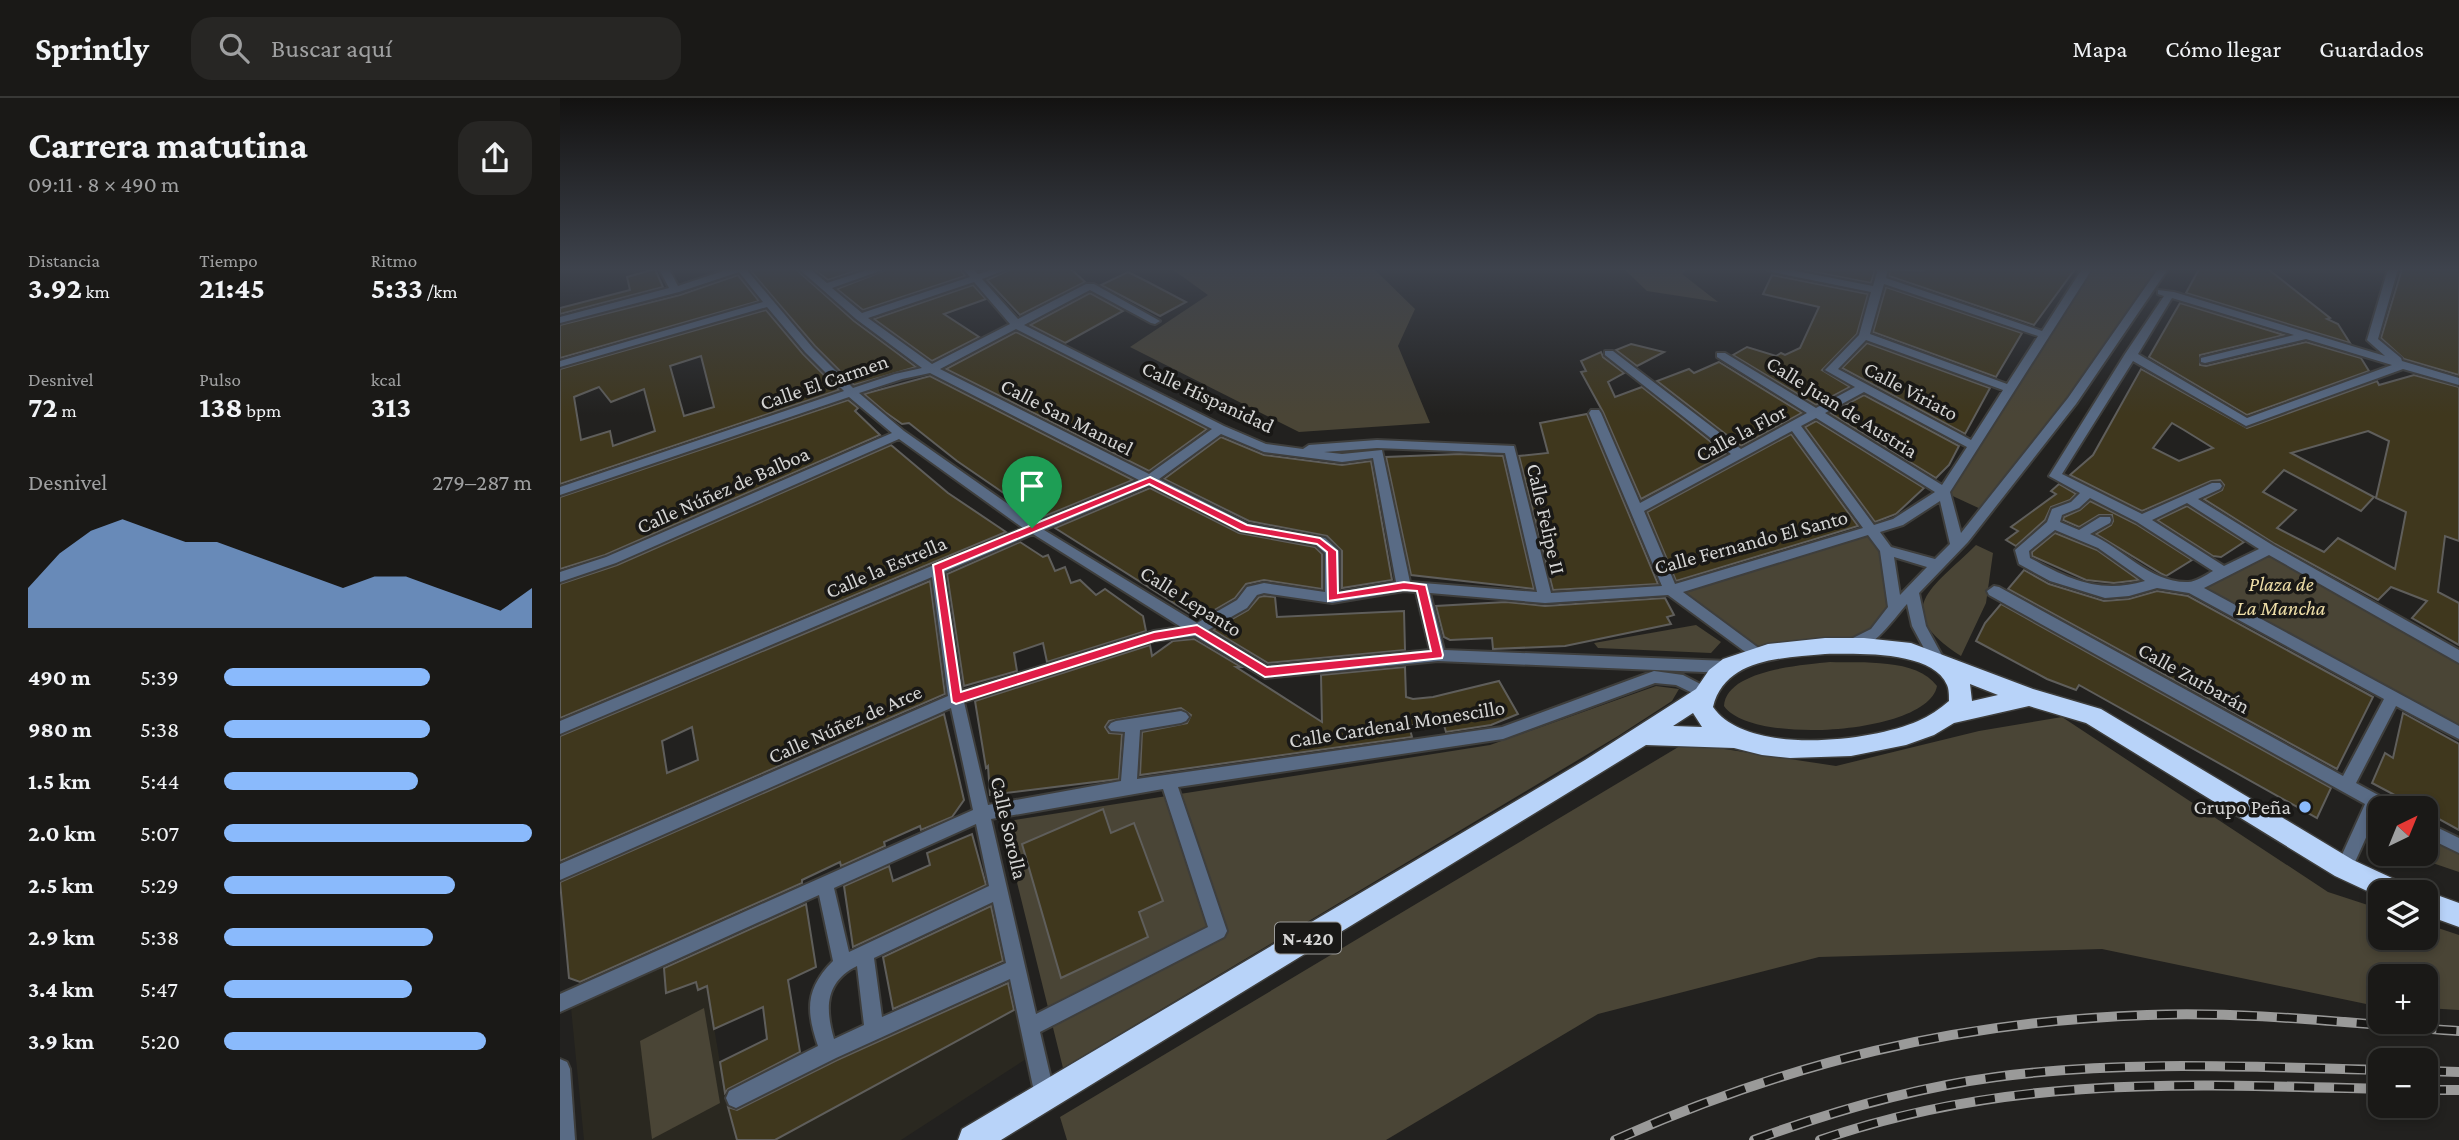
<!DOCTYPE html>
<html lang="es">
<meta charset="utf-8">
<style>
:root{--surface:#1a1917;--page:#272624;--text:#f1f3f6;--muted:#9fa0a1;--line:#383836;--accent:#8abafc}
body{margin:0;font-family:"Crimson Pro",serif;background:var(--page);color:var(--text);height:100vh;display:flex;flex-direction:column;font-size:26px;white-space:nowrap}
*{box-sizing:border-box;margin:0}
p{font-size:23px;color:var(--muted)}
.icon{flex:none;width:38px;height:38px;fill:none;stroke:currentColor;stroke-width:2;stroke-linecap:round;stroke-linejoin:round}
.map{position:relative;flex:1;overflow:hidden}
.side{display:flex;flex-direction:column;background:var(--surface);width:560px}
.side>*{flex:none}
.needle{width:46px;rotate:43deg}
.tools{position:absolute;left:1808px;top:698px;display:grid;gap:14px}
.tools a{display:grid;place-items:center;width:70px;height:70px;border-radius:14px;background:var(--surface);box-shadow:0 4px 10px #0003,0 0 0 2px var(--line);font-size:35px}
.pin{position:absolute;display:grid;place-items:center;width:60px;height:60px;color:#fff;margin:-72px -30px;border-radius:50% 50% 50% 0;rotate:-45deg;box-shadow:0 0 7px #0007}
.pin .icon{rotate:45deg}
.round{display:grid;place-items:center;flex:none;width:74px;height:74px;border-radius:21px;background:var(--page)}
.overview{display:flex;align-items:center;justify-content:space-between;height:119px;padding:0 28px}
h1{font-size:38px;font-weight:700;line-height:52px}
.stats{display:grid;grid-template-columns:repeat(3,1fr);gap:10px;height:119px;padding:7px 28px}
.stats div{display:grid;align-content:center}
.stats b{font-size:30px;font-weight:700}
.stats small{font-size:19px;font-weight:400}
.stats p{font-size:19px}
.chart{height:196px;padding:14px 28px}
.chart p{display:flex;justify-content:space-between}
.chart svg{width:100%;height:126px;margin-top:7px;fill:var(--accent);opacity:.7}
ul{padding:0 28px;list-style:none;font-size:23px}
li{display:grid;grid-template-columns:112px 84px 1fr;align-items:center;height:52px}
li i{height:18px;border-radius:9px;background:var(--accent)}
header{display:flex;align-items:center;gap:42px;box-sizing:border-box;height:98px;padding:0 35px;background:var(--surface);border-bottom:2px solid var(--line)}
header strong{font-size:33px}
nav{display:flex;gap:38px;margin-inline-start:auto;font-size:24px}
.search{width:490px;height:63px;background:var(--page);display:flex;align-items:center;gap:18px;box-sizing:border-box;padding:0 24px;border-radius:21px;color:var(--muted);font-size:26px}
main{display:flex;flex:1;min-height:0}
.map>svg:first-child{display:block}
.built{fill:#2a2820}
.green{fill:#4a4536}
.building{fill:#3f371d;stroke:#5f5e5b;stroke-width:2;fill-rule:evenodd}
.lines{fill:none;stroke-linecap:round;stroke-linejoin:round}
.street-casing{stroke:#3e3e3c;stroke-width:4}
.highway-casing{stroke:#3e3e3c;stroke-width:3}
.street{fill:#596b85;fill-rule:evenodd}
.highway{fill:#b8d3f9;fill-rule:evenodd}
.rail-casing{stroke:#9a9a99;stroke-width:10}
.rail{stroke:#191816;stroke-width:7;stroke-dasharray:20;stroke-linecap:butt}
.route{fill:#e11d48;stroke:#fff;stroke-width:2;fill-rule:evenodd}
.poi-dot{fill:#8abafc;stroke:#191816;stroke-width:2.5}
.labels{text-anchor:middle;dominant-baseline:central;stroke-width:7;stroke-linejoin:round;paint-order:stroke}
.shield{fill:#191816;stroke:#9c9c9a;stroke-width:2}
.shield-label{font-size:19px;font-weight:bold;fill:#d4d4d3}
.street-label{font-size:21px;fill:#d4d4d3;stroke:#191816}
.park-label{font-size:21px;font-style:italic;fill:#eddda7;stroke:#191816}
.poi-label{font-size:21px;fill:#d4d4d3;stroke:#191816;text-anchor:end}
</style>
<header>
<strong>Sprintly</strong>
<div class="search"><svg class="icon" aria-label="search" viewBox="0 0 24 24"><circle cx="10" cy="10" r="6"/><path d="M15 15l6 6"/></svg>Buscar aquí</div>
<nav><a>Mapa</a><a>Cómo llegar</a><a>Guardados</a></nav>
</header>
<main>
<section class="side">
<div class="overview"><div><h1>Carrera matutina</h1><p>09:11 · 8 × 490 m</p></div><a class="round"><svg class="icon" aria-label="share" viewBox="0 0 24 24"><path d="M12 15V3M7 8l5-5 5 5M5 13v7h14v-7"/></svg></a></div>
<div class="stats">
<div><p>Distancia</p><b>3.92<small> km</small></b></div>
<div><p>Tiempo</p><b>21:45</b></div>
<div><p>Ritmo</p><b>5:33<small> /km</small></b></div>
</div>
<div class="stats">
<div><p>Desnivel</p><b>72<small> m</small></b></div>
<div><p>Pulso</p><b>138<small> bpm</small></b></div>
<div><p>kcal</p><b>313</b></div>
</div>
<div class="chart"><p><span>Desnivel</span>279–287 m</p>
<svg viewBox="0 0 160 44" preserveAspectRatio="none"><path d="M0 44V30L10 18L20 10L30 6L40 10L50 14L60 14L70 18L80 22L90 26L100 30L110 26L120 26L130 30L140 34L150 38L160 30V44z"/></svg>
</div>
<ul>
<li><b>490 m</b>5:39<i style="width:67%"></i></li>
<li><b>980 m</b>5:38<i style="width:67%"></i></li>
<li><b>1.5 km</b>5:44<i style="width:63%"></i></li>
<li><b>2.0 km</b>5:07<i style="width:100%"></i></li>
<li><b>2.5 km</b>5:29<i style="width:75%"></i></li>
<li><b>2.9 km</b>5:38<i style="width:68%"></i></li>
<li><b>3.4 km</b>5:47<i style="width:61%"></i></li>
<li><b>3.9 km</b>5:20<i style="width:85%"></i></li>
</ul>
</section>
<div class="map">
<svg width="1899" height="1042" viewBox="0 0 1899 1042">
<rect width="100%" height="100%" fill="#22211f"/>
<g class="built">
<polygon points="103,868 107,894 136,884 138,892 147,888 168,1012 177,1042 24,1042 11,910"/>
<polygon points="456,911 466,961 341,1042 215,1042"/>
</g>
<g class="green">
<polygon points="612,171 814,171 855,211 838,248 870,325 739,334 570,249 648,197"/>
<polygon points="1064,171 1128,171 1122,176 1158,204 1087,193"/>
<polygon points="1527,171 1603,171 1425,413 1384,394"/>
<polygon points="1310,434 1326,452 1335,510 1316,535 1290,548 1199,558 1111,492"/>
<path d="M1416,447l17,8 -7,50 -25,53c-72,-47 -29,-67 15,-111z"/>
<polygon points="1709,451 1899,559 1899,635 1632,490"/>
<polygon points="1136,527 1161,544 1151,555 1038,550 1034,545"/>
<path d="M1270,564c31,1 87,-4 107,24 -8,48 -186,60 -213,20 2,-36 78,-41 106,-44z"/>
<polygon points="1096,588 1119,591 1112,603 1058,638 503,970 442,724 930,647"/>
<polygon points="1502,619 1768,794 1820,811 1820,840 1866,840 1866,826 1899,837 1899,912 1866,910 1866,878 1820,878 1820,907 1811,907 1542,851 1259,859 1038,916 826,1042 507,1042 500,1019 1125,645 1276,668 1419,633"/>
<polygon points="1866,736 1899,753 1899,774 1846,756 1866,756"/>
<polygon points="144,910 160,1005 92,1041 80,943"/>
</g>
<g class="building">
<polygon points="95,171 103,189 0,216 0,210 70,192 67,179"/>
<polygon points="189,171 236,171 294,223 356,269 294,287 255,248"/>
<polygon points="254,171 302,171 268,182"/>
<polygon points="328,171 400,171 405,178 303,212 277,191"/>
<polygon points="451,171 511,171 525,184 460,217 427,182"/>
<polygon points="1239,171 1315,171 1311,185"/>
<polygon points="1330,171 1363,173 1366,171 1515,171 1474,227 1329,178"/>
<polygon points="1639,171 1708,171 1770,220 1767,221 1778,226 1790,245 1626,195"/>
<polygon points="1842,171 1899,171 1899,277 1844,261 1821,240"/>
<polygon points="568,174 586,183 626,204 600,218 541,187"/>
<polygon points="178,177 199,203 0,260 0,227 120,197"/>
<polygon points="1212,177 1308,196 1297,236 1262,272 1290,289 1256,307 1173,257 1187,249 1216,258 1221,255 1225,257 1240,250 1259,209 1203,196"/>
<polygon points="413,187 426,201 384,216 419,239 372,263 314,221"/>
<polygon points="1326,189 1462,235 1436,279 1313,234"/>
<polygon points="530,195 563,213 505,245 470,227"/>
<polygon points="1620,205 1724,237 1640,257 1640,267 1646,268 1746,244 1801,260 1809,273 1687,317 1589,259"/>
<path d="M206,212l37,44 36,36 -279,94v-115zM141,258l13,51 -30,9 -14,-50zM39,289l12,15 33,-13 11,42 -42,15 -3,-15 -29,9 -7,-43z"/>
<polygon points="456,234 647,331 589,373 386,271"/>
<polygon points="1307,245 1430,290 1405,336 1282,270"/>
<polygon points="1071,246 1104,254 1077,268 1056,252"/>
<polygon points="1041,254 1043,259 1064,275 1048,284 1055,299 1082,289 1166,356 1081,401 1043,314 1021,274 1026,273 1021,263"/>
<polygon points="1159,264 1242,315 1181,348 1097,283 1129,271 1134,275"/>
<path d="M1581,271l106,59 130,-47 2,4 35,-10 45,12v154l-14,-5 -7,56 21,11v42l-47,-27 15,-17 -36,-14 -13,13 -103,-56 -71,-45 18,-9 2,-5 -4,-5 -9,1 -69,30 -72,-36 23,-20zM1612,325l12,7 29,18 -34,13 -26,-13zM1808,333l21,10 -13,57 30,14 -11,57 -57,-31 -14,14 -47,-24 19,-18 -33,-18 21,-22 77,41 13,-14 -83,-44z"/>
<polygon points="370,278 573,382 480,420 397,363 349,325 342,326 325,314 304,296"/>
<polygon points="1304,297 1399,348 1389,367 1376,380 1270,315"/>
<polygon points="288,302 298,310 295,313 320,337 45,457 0,471 0,399"/>
<polygon points="1027,316 1098,486 993,492 959,358 988,355 980,325"/>
<polygon points="1256,323 1364,390 1336,416 1315,424 1245,329"/>
<polygon points="1231,336 1298,428 1116,483 1087,414"/>
<polygon points="661,339 704,357 782,367 811,363 832,482 782,490 782,453 767,438 689,423 604,381"/>
<polygon points="331,347 388,395 446,434 0,620 0,486 57,467"/>
<polygon points="900,356 943,358 974,491 851,477 826,359"/>
<polygon points="1499,386 1516,396 1510,402 1491,409 1485,422 1456,448 1446,442 1458,433 1451,429 1496,396 1491,393"/>
<polygon points="590,390 679,435 755,449 762,456 762,491 704,482 686,486 675,500 639,521 495,430"/>
<polygon points="1530,403 1576,426 1632,462 1606,478 1602,476 1536,436 1551,427 1553,423 1552,417 1539,417 1519,429 1503,422 1504,419 1520,412"/>
<polygon points="1627,408 1684,444 1661,459 1653,458 1597,422"/>
<polygon points="1495,435 1537,452 1579,482 1554,485 1526,482 1472,458 1472,454"/>
<polygon points="460,444 483,459 488,457 495,473 505,469 511,485 520,482 536,497 545,491 583,518 586,533 487,564 483,545 454,555 457,573 404,588 387,476"/>
<polygon points="1464,472 1489,486 1544,503 1569,501 1597,493 1628,498 1813,599 1777,671 1448,491"/>
<path d="M370,483l15,113 -385,167v-125zM132,629l6,33 -31,13 -5,-32z"/>
<polygon points="704,498 715,499 717,519 844,513 845,552 708,565 653,532 688,512 699,499"/>
<polygon points="1105,500 1114,517 1107,519 1111,526 1005,548 933,551 932,540 890,542 884,539 876,508 946,504 985,508"/>
<polygon points="1441,506 1771,690 1757,720 1519,587 1516,592 1487,581 1416,543 1425,525"/>
<polygon points="634,541 681,569 676,569 762,624 761,577 845,569 846,599 853,601 873,599 939,583 958,616 931,627 886,634 882,621 849,628 852,639 580,677 582,634 627,625 631,617 621,610 549,623 545,629 549,635 562,636 559,681 430,697 428,668 426,670 415,603 590,547 592,558 613,543"/>
<polygon points="1843,615 1899,646 1899,732 1866,714 1866,710 1859,710 1812,685 1825,655 1833,660"/>
<polygon points="384,616 404,702 392,719 361,732 360,728 324,744 325,748 281,768 280,764 242,782 242,785 20,884 9,880 0,784"/>
<polygon points="543,711 551,735 574,725 603,803 579,814 588,839 501,880 462,746"/>
<polygon points="412,736 426,787 293,849 284,788 329,768 333,783 370,767 367,755"/>
<polygon points="246,806 256,869 228,882 240,954 168,991 165,995 160,964 207,941 203,909 154,931 147,888 138,892 136,884 106,895 104,870"/>
<polygon points="431,808 443,863 333,911 323,859"/>
<polygon points="448,885 454,912 215,1042 177,1042 168,1009 177,1012 277,962"/>
</g>
<g class="lines">
<defs>
<g id="street">
<path d="M99,171h10l9,17 51,-17h17l67,79 40,40 42,-14 27,-6 -66,-49 -57,-50h11l17,14 43,-14h15l-53,19 30,25 108,-36 -7,-8h10l5,5 16,-5h14l-26,10 36,40 68,-35h8l66,37 -5,3 -4,-1 -61,-33 -66,35 200,101 42,18 37,5 6,-4 68,-5 137,6 37,147 111,-7 -73,-173 2,-3h8l2,3 39,90 91,-49 -126,-99v-4h8l128,98 66,-36 -90,-56v-4h8l91,55 39,-21 -30,-17 34,-35 12,-43 -99,-20 -5,-3h19l87,17 5,-17h10l-2,9 156,53 40,-62h10l-142,223 11,41 107,-135 90,-129h10l-92,135 -108,138 -49,51 7,33 19,35 -2,4h-10l-21,-39 -5,-22c-14,15 -37,52 -62,46l-2,-4 2,-4 26,-13 17,-22 -8,-56 -12,-16 -185,57 81,60 2,4 -2,4 -5,2 -91,-67 -123,8 -115,-10 14,57 284,11 5,2 2,4 -2,4 -5,2 -290,-12 -173,17 -70,-42 -41,5 -190,61 24,103 133,-24 4,-49 -14,-1 -3,-4 3,-4 5,-2 65,-10 5,2 3,4 -3,4 -5,2 -41,7 -3,49 365,-52 152,-56 29,4 25,13 2,4 -2,4 -5,2 -27,-13 -21,-2 -152,56 -325,48 49,144 -3,6 -184,95 15,64 -3,7 -7,3 -7,-3 -3,-7 -25,-117 -174,79 -100,50 -7,-3 -3,-7 3,-7 89,-45c-12,-35 -13,-57 15,-85l-14,-66 -259,117v-18l413,-184 -22,-102 -391,172v-16l388,-168 -16,-119 -372,157v-13l463,-193 -124,-89 -283,124 -56,19v-10l46,-15 286,-124 -43,-36 -289,98v-8l284,-96 -39,-39 -38,-45 -207,60v-6l203,-59 -24,-30 -60,20 -119,31v-6l109,-29zM414,184l36,42 -78,40 -64,-46zM1324,186l154,52 -31,48 -137,-50zM456,231l196,100 -63,45 -209,-105zM1306,242l137,50 -32,50 -133,-71zM370,275l209,107 -104,43 -131,-92 -45,-38 43,-14zM1304,294l103,55 -25,38 -117,-72zM1256,320l119,74 -42,27 -19,6 -73,-99zM1232,333l71,97 -188,56 -31,-73zM661,336l43,18 78,10 31,-4 23,124 -57,10v-41l-14,-13 -77,-14 -89,-45zM817,350l128,5 32,139 -127,-10 -28,-132 -40,4 -18,-2zM590,387l90,46 76,14 9,8v39l-61,-9 -17,4 -10,13 -40,23 -153,-93zM1380,403l10,43 -15,15 -44,-12 -11,-15 23,-7zM473,436l148,93 -27,4 -192,60 -18,-119zM1334,459l33,10 -27,28zM844,493l12,1 14,58 -163,16 -59,-36 39,-22 10,-13 7,-2 68,10zM603,691l45,138 -172,87 -45,-195zM416,726l13,62 -140,66 -15,-64zM433,804l13,61 -124,54 -8,-59zM297,868l7,59 -30,14c-9,-31 -9,-57 23,-73z"/>
<path d="M1828,171h10l-20,70 23,19 1,3 57,17v7l-56,-16 -157,57 -113,-65 -71,113 80,40 70,-31h8l2,3 -2,3 -22,10 76,47 185,104v13l-190,-108 -65,33 255,138v13l-63,-33 -40,77 37,20 2,5h-15v4l-2,-1 -28,62 -6,3 -6,-3 -2,-5 29,-64 -376,-209 -2,-4 7,-5 5,1 344,189 41,-77 -195,-106 -32,-5 -28,8 -24,2 -55,-17 -31,-17 -4,-14 32,-28 5,-13 19,-7 9,-9 -31,-17 76,-122 39,-58 -6,-2v-4l16,2 211,64 -18,-16zM1612,200l122,37 -93,23v4l4,1 101,-24 86,26 -145,53 -109,-64zM1530,400l47,24 76,49c-7,4 -17,11 -25,11 -38,1 -65,-34 -98,-48l20,-11 1,-3 -1,-3h-10l-21,13 -19,-8 2,-7 17,-7zM1627,405l72,46 -35,17 -72,-46zM1495,432l43,18 47,33c-45,13 -75,-1 -115,-23l-1,-7z"/>
<polygon points="1866,724 1899,740 1899,755 1866,739"/>
<polygon points="0,961 7,964 10,971 15,1042 0,1042"/>
</g>
<g id="highway">
<path d="M1265,540h39l47,5 122,46 68,20 252,151 52,24 4,8h-29v5l-45,-21 -249,-153 -57,-17 -75,17 -20,12 -28,10 -55,11 -61,2 -28,-3 -28,-7 -88,-3 -645,395h-43l4,-11 623,-369 111,-71 13,-19 14,-11 45,-15zM1265,556c31,0 107,-4 122,31 2,4 2,11 2,16 -9,8 -20,15 -31,20 -48,21 -171,35 -205,-14 12,-49 70,-49 112,-53zM1410,586l28,11 -26,6zM1133,615l9,14 -29,-1z"/>
<polygon points="1866,793 1899,805 1899,829 1866,817 1866,794 1862,794"/>
</g>
</defs>
<use href="#street" class="street-casing"/>
<use href="#highway" class="highway-casing"/>
<use href="#street" class="street"/>
<use href="#highway" class="highway"/>
<defs>
<g id="rail">
<polyline points="1866,973 1899,974"/>
<polyline points="1866,992 1899,992"/>
<path d="M1055,1042c175,-78 340,-118 532,-125 104,-4 208,9 312,16"/>
<path d="M1194,1042c79,-29 159,-52 242,-63 127,-17 257,-10 384,-7"/>
<path d="M1260,1042c188,-65 365,-56 560,-51"/>
</g>
</defs>
<use href="#rail" class="rail-casing"/>
<use href="#rail" class="rail"/>
</g>
<linearGradient id="sky" x2="0" y2="1"><stop stop-color="#131211"/><stop offset="0.54" stop-color="#3e434d"/><stop offset="1" stop-color="#3e434d" stop-opacity="0"/></linearGradient>
<rect width="1899" height="317" fill="url(#sky)"/>
<path class="route" d="M590,379l97,48 73,13 17,13 1,42 66,-11 22,3 17,70 -1,3 -177,19 -70,-43 -41,7 -198,63 -4,-2 -19,-137zM589,386l92,47 76,13 10,8 1,49 76,-11 13,1 14,60 -164,16 -70,-42 -43,7 -193,60 -18,-122z"/>
<circle class="poi-dot" cx="1745" cy="709" r="7"/>
<g class="labels">
<rect class="shield" x="715" y="824.5" width="66" height="31" rx="5"/>
<g class="shield-label">
<text x="748" y="840">N-420</text>
</g>
<g class="street-label">
<text transform="translate(264 284) rotate(-19)">Calle El Carmen</text>
<text transform="translate(1351 293) rotate(28)">Calle Viriato</text>
<text transform="translate(648 299) rotate(25)">Calle Hispanidad</text>
<text transform="translate(1282 309) rotate(32)">Calle Juan de Austria</text>
<text transform="translate(507 319) rotate(27)">Calle San Manuel</text>
<text transform="translate(1181 335) rotate(-28)">Calle la Flor</text>
<text transform="translate(163 392) rotate(-24)">Calle Núñez de Balboa</text>
<text transform="translate(986 421) rotate(77)">Calle Felipe II</text>
<text transform="translate(1191 444) rotate(-15)">Calle Fernando El Santo</text>
<text transform="translate(326 469) rotate(-23)">Calle la Estrella</text>
<text transform="translate(631 503) rotate(32)">Calle Lepanto</text>
<text transform="translate(1634 580) rotate(29)">Calle Zurbarán</text>
<text transform="translate(285 626) rotate(-24)">Calle Núñez de Arce</text>
<text transform="translate(837 626) rotate(-9)">Calle Cardenal Monescillo</text>
<text transform="translate(449 730) rotate(77)">Calle Sorolla</text>
</g>
<g class="park-label">
<text x="1721" y="486">Plaza de<tspan x="1721" dy="24">La Mancha</tspan></text>
</g>
<g class="poi-label">
<text x="1731" y="709">Grupo Peña</text>
</g>
</g>
</svg>
<div class="tools">
<a><svg class="needle" viewBox="-14 -14 28 28"><path d="M0-13l5 13h-10z" fill="#e53935"/><path d="M0 13l5-13h-10z" fill="#9fa0a1"/></svg></a>
<a><svg class="icon" aria-label="layers" viewBox="0 0 24 24"><path d="M12 4l9 5-9 5-9-5zM3 14l9 5 9-5"/></svg></a>
<a>+</a>
<a>−</a>
</div>
<div class="pin" style="left:472px;top:430px;background:#1e9e55"><svg class="icon" aria-label="arrive" viewBox="0 0 24 24"><path d="M6 21V4h12l-3 4 3 4H6"/></svg></div>
</div>
</main>
